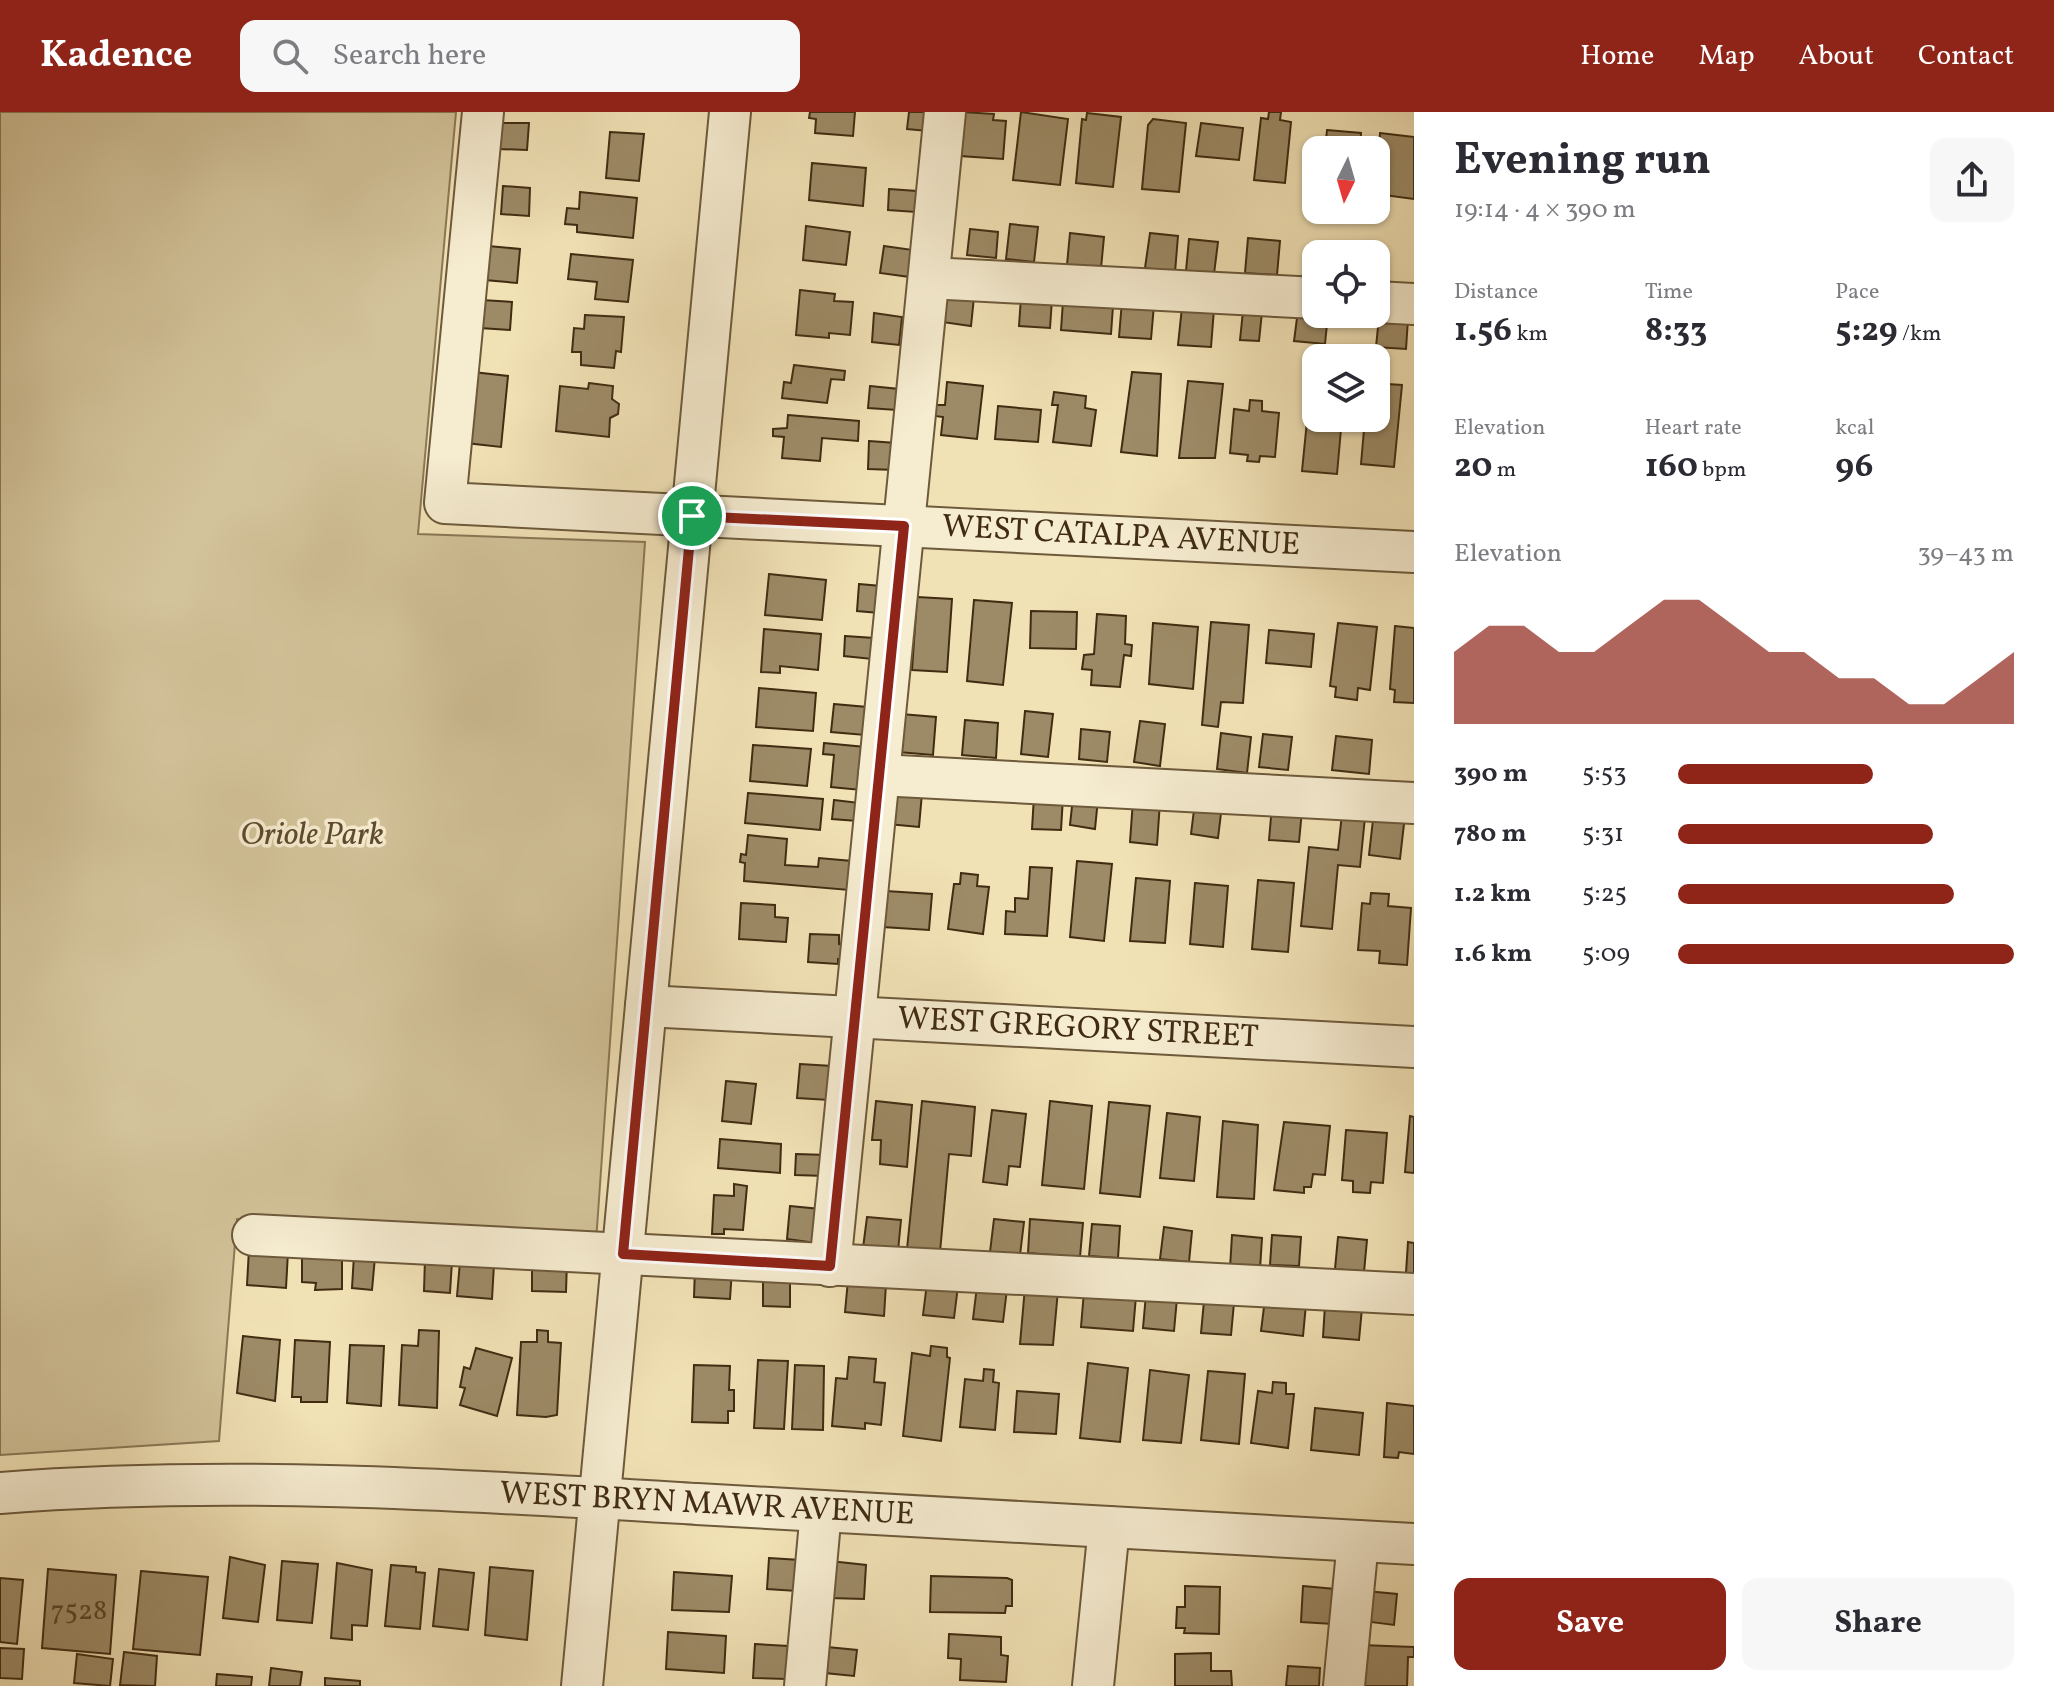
<!DOCTYPE html>
<meta charset="utf-8">
<style>
:root{--surface:#fff;--page:#f7f7f7;--text:#2b2b33;--muted:#7c7c81;--accent:#8f2418}
body{margin:0;font-family:Vollkorn,serif;background:var(--page);color:var(--text);height:100vh;display:flex;flex-direction:column;font-size:30px;white-space:nowrap}
*{box-sizing:border-box;margin:0}
p{font-size:26px;color:var(--muted)}
.icon{flex:none;width:44px;height:44px;fill:none;stroke:currentColor;stroke-width:2;stroke-linecap:round;stroke-linejoin:round}
.map{position:relative;flex:1;overflow:hidden}
.side{display:flex;flex-direction:column;background:var(--surface);width:640px}
.side>*{flex:none}
.needle{width:52px;rotate:185deg}
.fabs{position:absolute;left:1302px;top:24px;display:grid;gap:16px}
.fabs a{display:grid;place-items:center;width:88px;height:88px;border-radius:16px;background:var(--surface);box-shadow:0 2px 6px #0004;font-size:40px}
.pin{position:absolute;display:grid;place-items:center;width:68px;height:68px;color:#fff;margin:-34px;border:4px solid #fff;border-radius:50%;box-shadow:0 2px 8px #0007}
.round{display:grid;place-items:center;flex:none;width:84px;height:84px;border-radius:16px;background:var(--page)}
.overview{display:flex;align-items:center;justify-content:space-between;height:136px;padding:0 40px}
h1{font-size:44px;font-weight:700;line-height:60px}
.figures{display:grid;grid-template-columns:repeat(3,1fr);gap:12px;height:136px;padding:8px 40px}
.figures div{display:grid;align-content:center}
.figures b{font-size:34px;font-weight:700}
.figures small{font-size:22px;font-weight:400}
.figures p{font-size:22px}
.chart{height:224px;padding:16px 40px}
.chart p{display:flex;justify-content:space-between}
.chart svg{width:100%;height:144px;margin-top:8px;fill:var(--accent);opacity:.7}
.cta{display:flex;gap:16px;margin-top:auto;padding:16px 40px}
.cta a{flex:1;height:92px;border-radius:16px;background:var(--accent);color:#fff;font-size:32px;font-weight:700;line-height:92px;text-align:center}
.cta a+a{background:var(--page);color:var(--text)}
ul{padding:0 40px;list-style:none;font-size:26px}
li{display:grid;grid-template-columns:128px 96px 1fr;align-items:center;height:60px}
li i{height:20px;border-radius:10px;background:var(--accent)}
header{display:flex;align-items:center;gap:48px;box-sizing:border-box;height:112px;padding:0 40px;background:var(--accent);color:#fff}
header strong{font-size:38px}
nav{display:flex;gap:44px;margin-inline-start:auto;font-size:28px}
.search{width:560px;height:72px;background:var(--page);display:flex;align-items:center;gap:20px;box-sizing:border-box;padding:0 28px;border-radius:16px;color:var(--muted);font-size:30px}
main{display:flex;flex:1;min-height:0}
.map>svg:first-child{display:block}
.green{fill:#d3c39a;stroke:#8a7856;stroke-width:2}
.building{fill:#9d8b67;stroke:#412c12;stroke-width:2}
.lines{fill:none;stroke-linecap:round;stroke-linejoin:round}
.minor-casing{stroke:#6d5a3b;stroke-width:44}
.minor{stroke:#f6ecd0;stroke-width:40}
.route-casing{stroke:#fff;stroke-width:16}
.route{stroke:#8f2418;stroke-width:10}
.labels{text-anchor:middle;dominant-baseline:central;stroke-width:7;stroke-linejoin:round;paint-order:stroke}
.number-label{font-size:28px;fill:#584427}
.street-label{font-size:32px;fill:#412c12;stroke:#f6ecd0}
.park-label{font-size:32px;font-style:italic;fill:#5e4a2d;stroke:#f6ecd0}
</style>
<header>
<strong>Kadence</strong>
<div class="search"><svg class="icon" aria-label="search" viewBox="0 0 24 24"><circle cx="10" cy="10" r="6"/><path d="M15 15l6 6"/></svg>Search here</div>
<nav><a>Home</a><a>Map</a><a>About</a><a>Contact</a></nav>
</header>
<main>
<div class="map">
<svg width="1414" height="1574" viewBox="0 0 1414 1574">
<rect width="100%" height="100%" fill="#f1e2b6"/>
<filter id="stains"><feTurbulence type="fractalNoise" baseFrequency=".0025" numOctaves="4"/><feColorMatrix values="0 0 0 0 .2 0 0 0 0 .09 0 0 0 0 .02 0 0 0 .5 -.17"/></filter>
<radialGradient id="worn" r=".72"><stop offset=".6" stop-color="#630" stop-opacity="0"/><stop offset="1" stop-color="#630" stop-opacity=".3"/></radialGradient>
<polygon class="green" points="0,0 456,0 418,422 645,430 596,1130 237,1107 219,1329 0,1343"/>
<g class="building">
<polygon points="810,0 855,0 853,24 815,21 816,7 809,6"/>
<polygon points="909,0 930,0 928,19 907,17"/>
<polygon points="962,0 994,2 993,8 1006,9 1003,47 960,44"/>
<polygon points="1021,0 1068,7 1060,73 1013,68"/>
<polygon points="1269,0 1281,0 1280,8 1291,10 1285,71 1254,68 1261,6 1268,7"/>
<polygon points="1087,1 1121,5 1113,75 1076,71 1082,7 1086,8"/>
<polygon points="1153,7 1186,11 1179,80 1142,77 1148,13"/>
<polygon points="500,11 529,11 527,38 498,37"/>
<polygon points="1201,11 1243,16 1239,48 1196,44"/>
<polygon points="1327,18 1361,21 1360,38 1325,38"/>
<polygon points="610,20 644,22 639,69 606,66"/>
<polygon points="1380,21 1414,25 1414,87 1376,82"/>
<polygon points="812,51 866,56 863,94 809,88"/>
<polygon points="503,74 530,76 529,104 501,102"/>
<polygon points="889,77 917,79 916,100 888,98"/>
<polygon points="580,80 637,86 633,126 577,120 577,113 565,112 567,96 579,97"/>
<polygon points="1010,112 1038,115 1034,150 1006,147"/>
<polygon points="806,114 850,120 846,153 803,148"/>
<polygon points="970,117 998,120 996,146 967,143"/>
<polygon points="1070,121 1104,125 1101,156 1067,153"/>
<polygon points="1150,121 1178,124 1175,160 1145,156"/>
<polygon points="1248,126 1280,129 1277,163 1245,161"/>
<polygon points="1189,127 1218,130 1214,162 1186,159"/>
<polygon points="1309,132 1338,135 1338,142 1316,142 1316,165 1306,164"/>
<polygon points="488,134 520,137 517,171 485,168"/>
<polygon points="884,134 913,138 910,165 880,161"/>
<polygon points="571,142 633,148 628,190 595,187 597,170 568,167"/>
<polygon points="800,178 835,182 834,189 853,190 850,223 829,221 829,226 796,223"/>
<polygon points="945,182 974,185 971,214 942,210"/>
<polygon points="1021,185 1052,187 1050,216 1019,214"/>
<polygon points="482,188 512,190 510,218 480,216"/>
<polygon points="1063,189 1113,194 1111,222 1061,218"/>
<polygon points="1122,189 1154,193 1151,227 1119,225"/>
<polygon points="1182,195 1214,197 1211,235 1178,233"/>
<polygon points="1298,198 1328,202 1325,232 1294,229"/>
<polygon points="1243,199 1262,200 1259,229 1240,228"/>
<polygon points="874,201 902,205 899,233 872,230"/>
<polygon points="585,203 624,205 621,240 616,239 614,256 581,253 581,240 572,240 574,216 584,217"/>
<polygon points="1379,205 1408,207 1406,237 1376,235"/>
<polygon points="794,253 845,259 844,268 831,267 827,291 782,286 784,270 791,271"/>
<polygon points="473,260 508,264 501,335 466,331"/>
<polygon points="1132,260 1161,262 1157,344 1121,340"/>
<polygon points="1188,269 1223,272 1215,346 1179,346"/>
<polygon points="947,270 983,274 977,327 941,323 943,305 935,304 936,293 945,293"/>
<polygon points="589,271 613,274 612,287 619,292 618,302 610,306 609,325 556,319 560,274 588,277"/>
<polygon points="1387,272 1402,273 1394,355 1361,352 1365,306 1384,302"/>
<polygon points="870,274 899,277 897,298 868,296"/>
<polygon points="1054,280 1086,284 1085,296 1096,298 1091,334 1053,330 1058,293 1052,293"/>
<polygon points="1250,288 1262,289 1262,299 1279,301 1275,345 1260,344 1259,350 1247,349 1248,343 1230,341 1234,297 1249,299"/>
<polygon points="1309,289 1316,290 1316,306 1342,306 1337,362 1302,359"/>
<polygon points="998,294 1041,298 1038,330 995,327"/>
<polygon points="788,303 859,309 858,329 822,326 820,349 782,346 784,325 773,324 773,317 787,316"/>
<polygon points="869,329 896,331 895,358 868,357"/>
<polygon points="769,462 826,468 822,508 765,503"/>
<polygon points="859,472 881,474 879,501 857,499"/>
<polygon points="917,485 952,487 947,560 912,558"/>
<polygon points="974,488 1012,491 1003,573 967,569"/>
<polygon points="1031,499 1077,500 1076,537 1030,536"/>
<polygon points="1097,502 1126,504 1125,532 1132,533 1131,544 1124,543 1120,575 1091,573 1092,558 1082,557 1084,543 1094,542"/>
<polygon points="1211,510 1249,513 1243,591 1221,590 1218,615 1202,613"/>
<polygon points="1153,511 1198,515 1193,577 1149,572"/>
<polygon points="1338,511 1377,515 1370,578 1358,576 1357,588 1335,585 1336,575 1330,574"/>
<polygon points="1395,514 1414,516 1414,591 1394,590 1395,578 1390,577"/>
<polygon points="764,517 821,522 818,558 780,554 780,561 761,560"/>
<polygon points="1269,518 1314,522 1311,555 1266,551"/>
<polygon points="845,524 874,526 872,547 844,544"/>
<polygon points="759,576 816,581 813,619 756,615"/>
<polygon points="834,592 867,595 865,623 831,620"/>
<polygon points="1025,599 1053,602 1048,645 1021,642"/>
<polygon points="901,602 936,605 933,643 898,640"/>
<polygon points="965,608 998,611 996,646 962,643"/>
<polygon points="1140,609 1165,612 1160,654 1134,650"/>
<polygon points="1081,617 1110,620 1107,650 1079,647"/>
<polygon points="1221,621 1251,625 1247,661 1217,657"/>
<polygon points="1263,622 1292,625 1288,658 1259,655"/>
<polygon points="1336,624 1372,628 1369,662 1332,658"/>
<polygon points="824,631 865,635 861,678 831,675 834,643 823,642"/>
<polygon points="753,633 811,637 807,674 750,669"/>
<polygon points="891,678 922,681 919,715 888,712"/>
<polygon points="748,681 823,687 820,718 745,711"/>
<polygon points="1034,684 1063,685 1061,718 1032,717"/>
<polygon points="1073,685 1098,687 1095,717 1070,713"/>
<polygon points="834,688 860,691 857,709 832,707"/>
<polygon points="1133,688 1160,690 1157,733 1130,730"/>
<polygon points="1195,690 1222,693 1218,726 1191,722"/>
<polygon points="1343,693 1366,695 1360,755 1338,753 1332,817 1301,814 1309,735 1338,738"/>
<polygon points="1272,694 1302,698 1299,730 1269,728"/>
<polygon points="1374,699 1405,703 1400,747 1369,743"/>
<polygon points="748,723 787,727 785,753 818,755 819,746 852,749 849,778 744,769 745,751 740,750 741,742 746,743"/>
<polygon points="1077,749 1112,752 1104,829 1070,825"/>
<polygon points="1030,755 1052,756 1047,824 1005,822 1006,799 1015,800 1015,786 1028,787"/>
<polygon points="961,761 978,763 977,774 989,775 983,822 948,817 954,772 960,772"/>
<polygon points="1136,766 1170,769 1165,831 1130,829"/>
<polygon points="1258,768 1294,771 1288,840 1252,837"/>
<polygon points="1195,771 1228,774 1223,835 1190,832"/>
<polygon points="886,779 932,782 929,818 883,815"/>
<polygon points="1371,781 1389,782 1388,794 1411,796 1407,853 1379,851 1380,839 1358,838 1362,791 1370,792"/>
<polygon points="741,791 775,793 775,805 788,806 786,830 739,827"/>
<polygon points="810,822 839,823 839,832 849,833 849,847 838,847 838,852 808,850"/>
<polygon points="800,952 832,954 829,988 797,986"/>
<polygon points="726,969 756,972 751,1012 722,1009"/>
<polygon points="876,989 912,993 907,1055 880,1052 881,1028 872,1028"/>
<polygon points="922,989 975,995 971,1044 949,1042 940,1140 907,1137"/>
<polygon points="1050,989 1092,994 1084,1077 1042,1073"/>
<polygon points="1109,990 1150,994 1140,1085 1100,1081"/>
<polygon points="992,998 1026,1002 1020,1055 1009,1054 1007,1073 983,1070"/>
<polygon points="1167,1001 1200,1005 1194,1069 1160,1066"/>
<polygon points="1410,1004 1414,1005 1414,1061 1405,1060"/>
<polygon points="1223,1009 1258,1013 1254,1087 1217,1085"/>
<polygon points="1284,1010 1330,1014 1325,1063 1313,1062 1311,1075 1304,1075 1304,1081 1274,1078"/>
<polygon points="1346,1018 1387,1021 1383,1071 1371,1070 1370,1081 1353,1080 1353,1069 1342,1068"/>
<polygon points="720,1027 781,1032 780,1061 718,1056"/>
<polygon points="796,1042 827,1043 825,1064 795,1063"/>
<polygon points="734,1072 747,1074 743,1118 724,1117 724,1122 712,1122 714,1083 734,1084"/>
<polygon points="790,1094 820,1097 816,1131 787,1127"/>
<polygon points="867,1105 901,1108 898,1139 863,1136"/>
<polygon points="994,1107 1024,1110 1020,1143 990,1140"/>
<polygon points="1030,1107 1083,1111 1080,1145 1028,1141"/>
<polygon points="1092,1112 1120,1114 1118,1146 1089,1144"/>
<polygon points="1164,1115 1192,1119 1189,1150 1160,1147"/>
<polygon points="1232,1123 1262,1126 1260,1157 1230,1156"/>
<polygon points="1272,1123 1301,1125 1299,1154 1270,1153"/>
<polygon points="1338,1125 1367,1128 1364,1160 1335,1157"/>
<polygon points="1408,1130 1414,1131 1414,1161 1406,1161"/>
<polygon points="249,1137 288,1140 286,1176 247,1173"/>
<polygon points="302,1141 342,1142 342,1177 315,1178 316,1171 302,1170"/>
<polygon points="354,1143 375,1145 372,1178 352,1176"/>
<polygon points="425,1147 452,1149 450,1181 424,1179"/>
<polygon points="532,1147 567,1148 566,1180 532,1179"/>
<polygon points="460,1150 494,1152 492,1187 457,1184"/>
<polygon points="695,1156 732,1157 730,1187 694,1185"/>
<polygon points="763,1162 790,1162 790,1195 763,1194"/>
<polygon points="848,1168 886,1172 884,1204 845,1200"/>
<polygon points="927,1171 958,1174 954,1206 923,1203"/>
<polygon points="977,1174 1007,1177 1003,1210 973,1207"/>
<polygon points="1025,1175 1058,1178 1053,1233 1020,1232"/>
<polygon points="1084,1179 1136,1184 1133,1219 1081,1215"/>
<polygon points="1146,1182 1177,1186 1174,1219 1143,1216"/>
<polygon points="1265,1187 1306,1192 1303,1224 1261,1219"/>
<polygon points="1204,1189 1234,1191 1231,1223 1201,1221"/>
<polygon points="1325,1193 1362,1196 1359,1228 1323,1225"/>
<polygon points="419,1218 439,1219 437,1296 399,1293 402,1233 418,1234"/>
<polygon points="537,1218 548,1219 548,1230 561,1231 557,1303 546,1305 517,1303 521,1230 537,1230"/>
<polygon points="243,1224 280,1228 275,1289 237,1281"/>
<polygon points="295,1228 330,1230 327,1290 301,1290 301,1285 292,1285"/>
<polygon points="350,1233 384,1234 381,1294 347,1291"/>
<polygon points="931,1234 947,1236 947,1245 950,1246 941,1329 903,1324 912,1241 930,1244"/>
<polygon points="476,1236 512,1246 497,1304 460,1293 465,1276 460,1275 464,1255 470,1257"/>
<polygon points="849,1245 876,1247 874,1270 885,1271 881,1313 865,1311 865,1317 832,1314 836,1266 847,1267"/>
<polygon points="758,1248 788,1249 784,1317 754,1316"/>
<polygon points="1088,1251 1128,1256 1120,1330 1080,1326"/>
<polygon points="694,1253 730,1254 729,1278 734,1278 734,1299 728,1299 728,1311 692,1310"/>
<polygon points="795,1253 824,1254 823,1318 792,1317"/>
<polygon points="984,1257 994,1258 993,1270 999,1271 995,1318 960,1315 965,1267 983,1269"/>
<polygon points="1150,1258 1189,1263 1181,1331 1143,1328"/>
<polygon points="1208,1259 1245,1262 1239,1332 1201,1328"/>
<polygon points="1273,1270 1286,1271 1286,1282 1294,1282 1288,1336 1251,1331 1258,1279 1272,1281"/>
<polygon points="1017,1279 1059,1282 1056,1322 1014,1320"/>
<polygon points="1387,1291 1414,1294 1414,1342 1399,1340 1398,1346 1384,1345"/>
<polygon points="1315,1296 1363,1301 1359,1343 1311,1338"/>
<polygon points="230,1445 265,1453 258,1510 223,1506"/>
<polygon points="769,1446 800,1448 797,1479 767,1477"/>
<polygon points="282,1449 318,1452 312,1511 277,1508"/>
<polygon points="830,1449 866,1453 864,1487 829,1486"/>
<polygon points="337,1451 372,1458 367,1514 352,1513 352,1528 331,1526"/>
<polygon points="391,1453 416,1455 416,1460 425,1461 420,1517 385,1514"/>
<polygon points="490,1455 533,1459 527,1528 485,1523"/>
<polygon points="48,1457 116,1463 110,1542 42,1536"/>
<polygon points="439,1457 474,1461 468,1518 433,1514"/>
<polygon points="141,1459 208,1465 200,1543 133,1537"/>
<polygon points="674,1460 732,1464 729,1500 672,1498"/>
<polygon points="931,1464 1007,1466 1012,1468 1012,1494 1006,1494 1005,1501 930,1500"/>
<polygon points="0,1466 23,1468 17,1532 0,1530"/>
<polygon points="1185,1474 1220,1475 1219,1522 1184,1521 1185,1516 1176,1516 1177,1495 1185,1495"/>
<polygon points="1303,1474 1335,1477 1333,1512 1301,1510"/>
<polygon points="1366,1479 1397,1482 1394,1513 1363,1509"/>
<polygon points="668,1520 726,1524 724,1561 666,1557"/>
<polygon points="949,1522 1001,1525 1001,1543 1008,1544 1006,1570 960,1568 961,1547 948,1546"/>
<polygon points="755,1532 788,1534 786,1567 753,1566"/>
<polygon points="1361,1533 1414,1535 1414,1545 1408,1545 1407,1574 1360,1574"/>
<polygon points="827,1535 857,1538 854,1564 825,1561"/>
<polygon points="0,1536 24,1537 22,1567 0,1566"/>
<polygon points="124,1540 157,1544 155,1574 120,1573"/>
<polygon points="1211,1541 1211,1559 1231,1559 1232,1574 1175,1574 1175,1542"/>
<polygon points="77,1542 113,1547 110,1574 74,1571"/>
<polygon points="1288,1554 1320,1556 1319,1574 1286,1574"/>
<polygon points="271,1556 302,1560 300,1574 269,1574"/>
<polygon points="217,1562 252,1565 251,1574 216,1574"/>
<polygon points="325,1566 360,1569 360,1574 325,1574"/>
</g>
<g class="lines">
<defs>
<g id="minor">
<polyline points="483,0 445,391 1414,440"/>
<polyline points="929,166 1316,186"/>
<polyline points="1376,190 1414,192"/>
<polyline points="879,663 1414,691"/>
<polyline points="646,894 1414,935"/>
<polyline points="253,1123 1414,1182"/>
<polyline points="830,1154 945,0"/>
<path d="M0,1381c231,-18 465,-3 697,11 239,13 478,27 717,40"/>
<polyline points="582,1574 730,0"/>
<polyline points="805,1574 821,1399"/>
<polyline points="1093,1574 1109,1415"/>
<polyline points="1344,1574 1358,1429"/>
</g>
</defs>
<use href="#minor" class="minor-casing"/>
<use href="#minor" class="minor"/>
</g>
<g class="lines">
<defs>
<polygon id="route" points="692,404 904,414 830,1154 623,1142"/>
</defs>
<use href="#route" class="route-casing"/>
<use href="#route" class="route"/>
</g>
<g class="labels">
<g class="number-label">
<text x="79" y="1499">7528</text>
</g>
<g class="street-label">
<text transform="translate(1121 425) rotate(3)">WEST CATALPA AVENUE</text>
<text transform="translate(1078 917) rotate(3)">WEST GREGORY STREET</text>
<text transform="translate(707 1393) rotate(3)">WEST BRYN MAWR AVENUE</text>
</g>
<g class="park-label">
<text x="312" y="724">Oriole Park</text>
</g>
</g>
<rect width="100%" height="100%" filter="url(#stains)"/>
<rect width="100%" height="100%" fill="url(#worn)"/>
</svg>
<div class="fabs">
<a><svg class="needle" viewBox="-14 -14 28 28"><path d="M0-13l5 13h-10z" fill="#e53935"/><path d="M0 13l5-13h-10z" fill="#7c7c81"/></svg></a>
<a><svg class="icon" aria-label="locate" viewBox="0 0 24 24"><circle cx="12" cy="12" r="6"/><path d="M12 2v4M12 18v4M2 12h4M18 12h4"/></svg></a>
<a><svg class="icon" aria-label="layers" viewBox="0 0 24 24"><path d="M12 4l9 5-9 5-9-5zM3 14l9 5 9-5"/></svg></a>
</div>
<div class="pin" style="left:692px;top:404px;background:#1e9e55"><svg class="icon" aria-label="arrive" viewBox="0 0 24 24"><path d="M6 21V4h12l-3 4 3 4H6"/></svg></div>
</div>
<section class="side">
<div class="overview"><div><h1>Evening run</h1><p>19:14 · 4 × 390 m</p></div><a class="round"><svg class="icon" aria-label="share" viewBox="0 0 24 24"><path d="M12 15V3M7 8l5-5 5 5M5 13v7h14v-7"/></svg></a></div>
<div class="figures">
<div><p>Distance</p><b>1.56<small> km</small></b></div>
<div><p>Time</p><b>8:33</b></div>
<div><p>Pace</p><b>5:29<small> /km</small></b></div>
</div>
<div class="figures">
<div><p>Elevation</p><b>20<small> m</small></b></div>
<div><p>Heart rate</p><b>160<small> bpm</small></b></div>
<div><p>kcal</p><b>96</b></div>
</div>
<div class="chart"><p><span>Elevation</span>39–43 m</p>
<svg viewBox="0 0 160 44" preserveAspectRatio="none"><path d="M0 44V22L10 14L20 14L30 22L40 22L50 14L60 6L70 6L80 14L90 22L100 22L110 30L120 30L130 38L140 38L150 30L160 22V44z"/></svg>
</div>
<ul>
<li><b>390 m</b>5:53<i style="width:58%"></i></li>
<li><b>780 m</b>5:31<i style="width:76%"></i></li>
<li><b>1.2 km</b>5:25<i style="width:82%"></i></li>
<li><b>1.6 km</b>5:09<i style="width:100%"></i></li>
</ul>
<div class="cta"><a>Save</a><a>Share</a></div>
</section>
</main>
